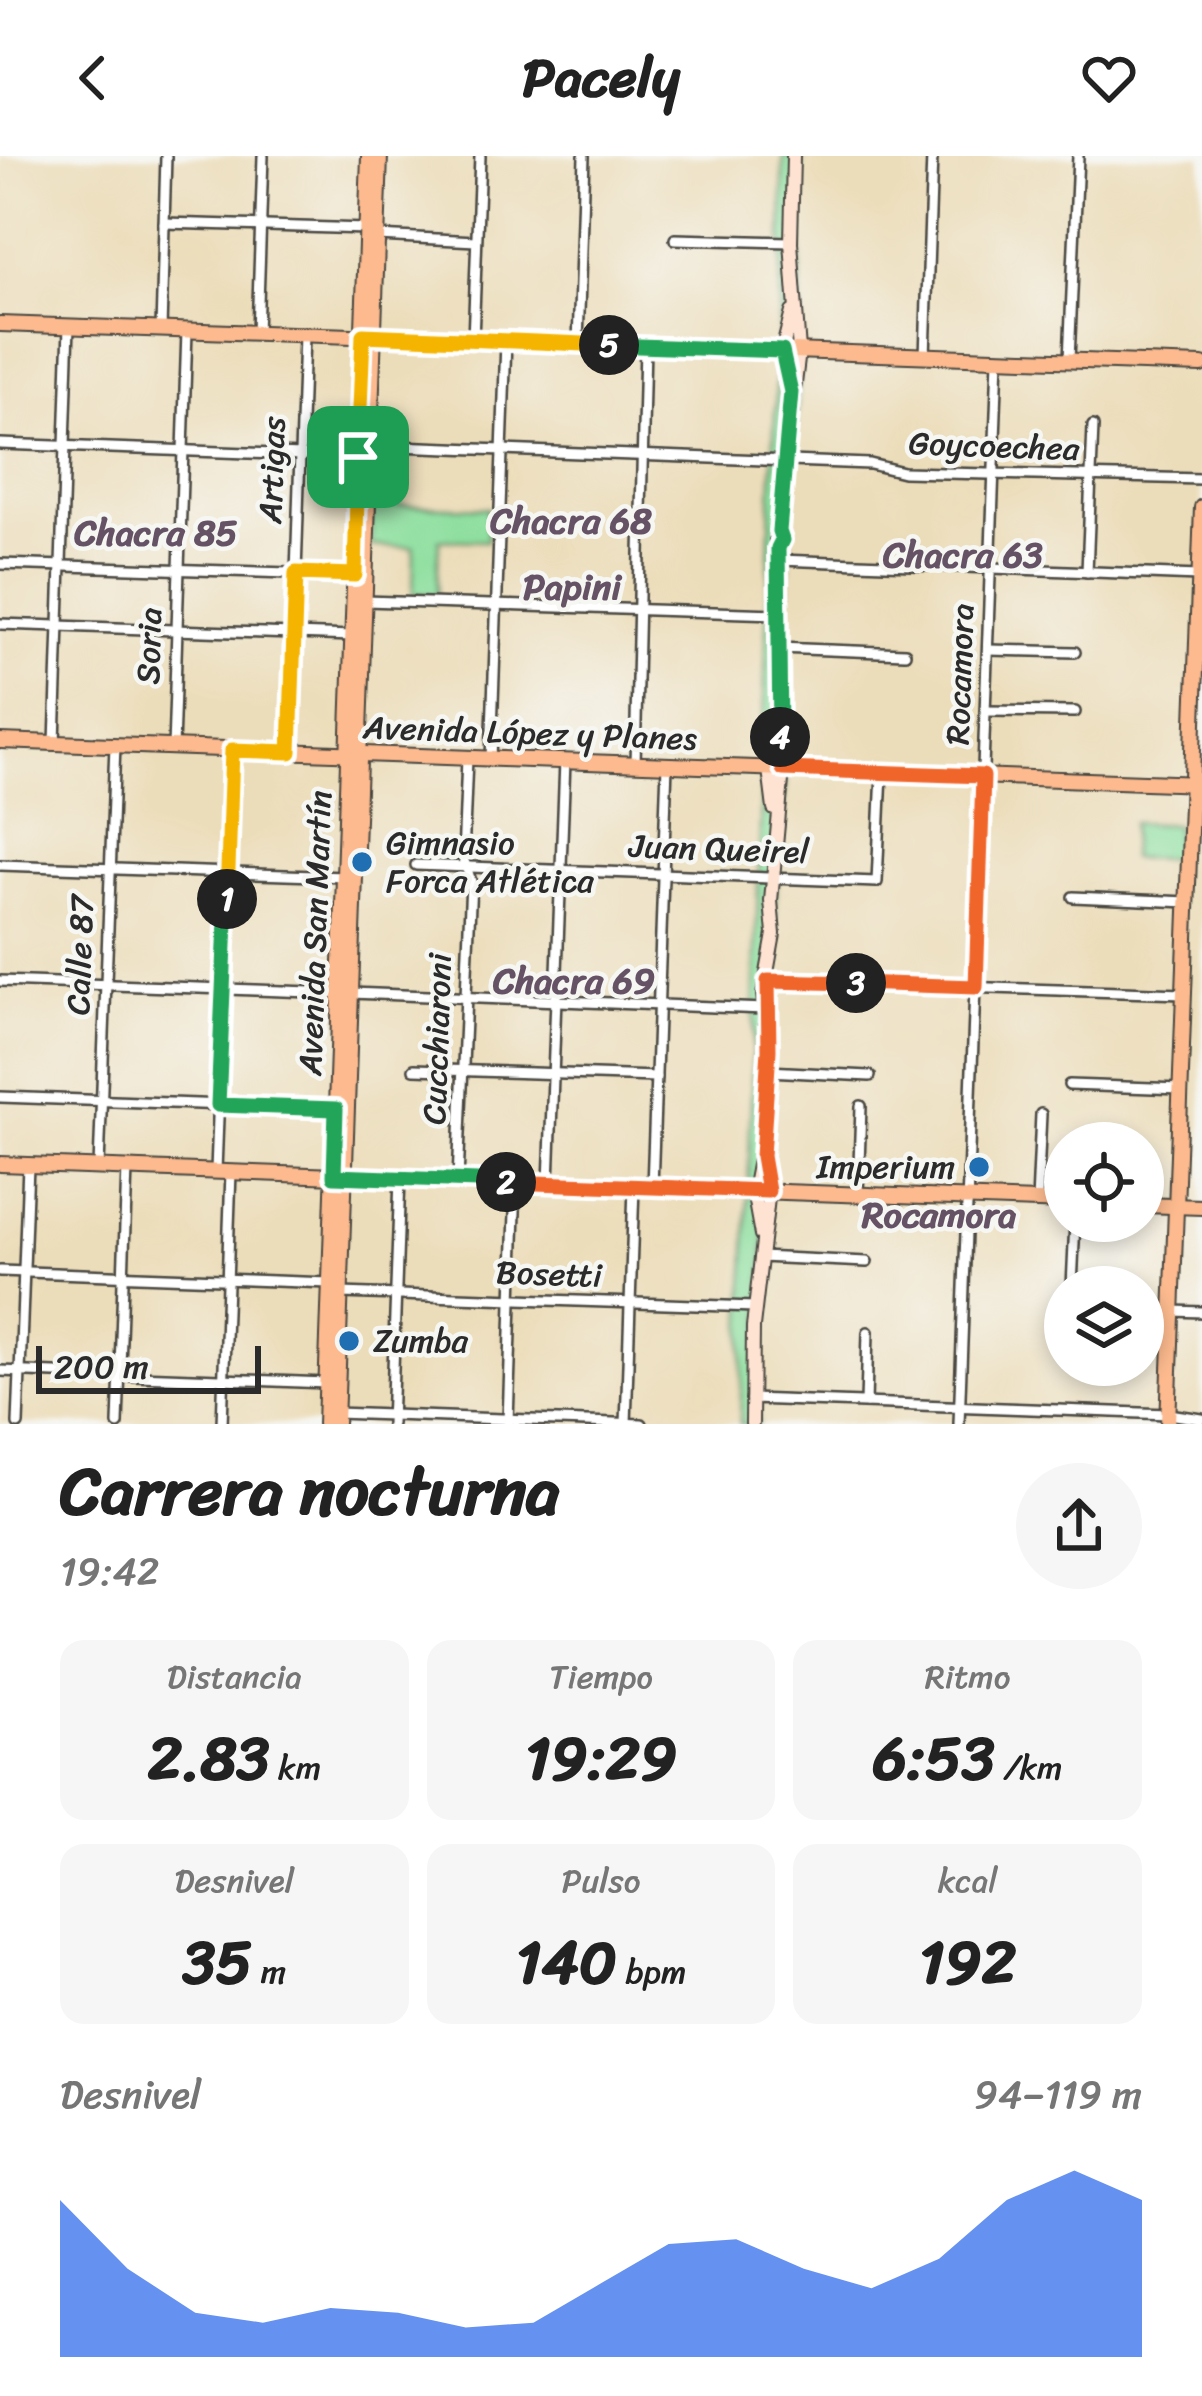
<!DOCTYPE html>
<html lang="es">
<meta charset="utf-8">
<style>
:root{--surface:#fff;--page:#f6f6f6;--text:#222;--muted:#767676;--accent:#2563eb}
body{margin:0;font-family:Sriracha,sans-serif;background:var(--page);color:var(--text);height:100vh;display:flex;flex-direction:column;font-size:45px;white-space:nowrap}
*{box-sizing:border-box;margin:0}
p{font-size:39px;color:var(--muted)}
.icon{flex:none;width:66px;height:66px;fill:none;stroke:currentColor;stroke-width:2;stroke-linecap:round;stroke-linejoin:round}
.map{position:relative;height:1268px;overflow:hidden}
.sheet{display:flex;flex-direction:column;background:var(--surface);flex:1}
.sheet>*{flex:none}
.controls{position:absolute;left:1044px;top:966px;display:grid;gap:24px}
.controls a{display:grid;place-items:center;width:120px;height:120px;border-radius:50%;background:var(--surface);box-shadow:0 6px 18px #0003;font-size:60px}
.scale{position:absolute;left:36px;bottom:30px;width:225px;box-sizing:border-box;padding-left:12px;border:6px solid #2b2b2b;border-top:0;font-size:33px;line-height:42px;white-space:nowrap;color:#2b2b2b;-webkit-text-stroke:9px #f6f6f2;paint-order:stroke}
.pin{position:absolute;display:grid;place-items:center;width:102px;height:102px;color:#fff;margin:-51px;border-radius:24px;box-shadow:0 6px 18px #0006}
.km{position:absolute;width:60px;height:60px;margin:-30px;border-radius:50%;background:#222;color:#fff;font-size:33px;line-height:60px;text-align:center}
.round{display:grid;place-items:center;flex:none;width:126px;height:126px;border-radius:63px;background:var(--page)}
.summary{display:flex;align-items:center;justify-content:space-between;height:204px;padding:0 60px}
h1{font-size:66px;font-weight:700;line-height:90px}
.figures{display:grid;grid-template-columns:repeat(3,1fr);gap:18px;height:204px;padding:12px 60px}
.figures div{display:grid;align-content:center;border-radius:24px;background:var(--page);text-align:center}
.figures b{font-size:60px;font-weight:700}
.figures small{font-size:33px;font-weight:400}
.figures p{font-size:33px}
.chart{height:336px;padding:24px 60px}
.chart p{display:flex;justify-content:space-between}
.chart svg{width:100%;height:216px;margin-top:12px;fill:var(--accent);opacity:.7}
header{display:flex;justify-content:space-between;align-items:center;height:156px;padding:0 60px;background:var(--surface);font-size:54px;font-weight:700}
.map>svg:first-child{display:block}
.green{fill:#8edf9f;stroke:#5c8565;stroke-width:3}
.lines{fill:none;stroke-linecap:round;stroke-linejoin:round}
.minor-casing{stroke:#484640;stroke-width:14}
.secondary-casing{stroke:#484640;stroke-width:16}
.primary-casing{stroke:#484640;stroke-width:18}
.minor{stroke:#fff;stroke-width:9}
.secondary{stroke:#fee3d2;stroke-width:12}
.primary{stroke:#fcba8e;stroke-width:14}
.split-1-casing{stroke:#fff;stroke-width:24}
.split-2-casing{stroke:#fff;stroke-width:24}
.split-3-casing{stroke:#fff;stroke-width:24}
.split-4-casing{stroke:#fff;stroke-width:24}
.split-5-casing{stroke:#fff;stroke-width:24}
.split-6-casing{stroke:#fff;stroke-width:24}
.split-1{stroke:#f5b400;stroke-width:15}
.split-2{stroke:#22a559;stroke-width:15}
.split-3{stroke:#f0652b;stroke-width:15}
.split-4{stroke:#f0652b;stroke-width:15}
.split-5{stroke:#22a559;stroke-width:15}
.split-6{stroke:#f5b400;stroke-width:15}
.poi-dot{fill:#1f6fb2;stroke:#f6f6f2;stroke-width:4.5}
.labels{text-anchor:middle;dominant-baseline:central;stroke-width:9;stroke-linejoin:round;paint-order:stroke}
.street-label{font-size:33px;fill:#2b2b2b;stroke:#f6f6f2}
.poi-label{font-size:33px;fill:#2b2b2b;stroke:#f6f6f2;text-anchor:start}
.neighbourhood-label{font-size:36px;font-weight:bold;fill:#655365;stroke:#f6f6f2}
</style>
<header><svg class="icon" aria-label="back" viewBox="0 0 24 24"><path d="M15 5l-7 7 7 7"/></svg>Pacely<svg class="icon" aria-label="heart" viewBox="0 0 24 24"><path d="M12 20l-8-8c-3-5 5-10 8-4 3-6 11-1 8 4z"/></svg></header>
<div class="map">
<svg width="1202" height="1268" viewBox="0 0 1202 1268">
<rect width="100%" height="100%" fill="#f6f6f2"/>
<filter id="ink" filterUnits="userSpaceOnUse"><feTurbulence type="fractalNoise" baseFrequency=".00833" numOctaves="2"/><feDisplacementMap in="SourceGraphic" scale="24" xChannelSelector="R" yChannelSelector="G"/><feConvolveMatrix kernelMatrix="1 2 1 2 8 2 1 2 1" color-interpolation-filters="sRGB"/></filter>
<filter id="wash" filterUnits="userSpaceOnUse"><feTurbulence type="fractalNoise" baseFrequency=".004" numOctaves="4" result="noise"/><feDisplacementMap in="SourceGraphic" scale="48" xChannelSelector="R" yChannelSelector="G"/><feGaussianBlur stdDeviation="2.7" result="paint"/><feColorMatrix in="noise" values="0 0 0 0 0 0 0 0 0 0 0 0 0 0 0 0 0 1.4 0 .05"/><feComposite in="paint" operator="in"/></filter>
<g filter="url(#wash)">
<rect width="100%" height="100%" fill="#ecddba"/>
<g class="green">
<path d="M783,0h19l-2,195 -15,297 2,121 -10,109 -19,546h-18c10,-298 21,-596 30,-894 4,-125 14,-249 13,-374z"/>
<polygon points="372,349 488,352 487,385 439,384 437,439 413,438 414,391 371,390"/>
<polygon points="1132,667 1176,669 1175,703 1130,702"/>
</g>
</g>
<g filter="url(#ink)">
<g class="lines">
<defs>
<g id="minor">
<polyline points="164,67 367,73"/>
<polyline points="377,80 476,85"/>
<polyline points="675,83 791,86"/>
<polyline points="161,174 166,0"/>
<polyline points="257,177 263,0"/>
<polyline points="473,184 480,0"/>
<polyline points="578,188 584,0"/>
<polyline points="925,200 932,0"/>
<polyline points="1069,204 1078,0"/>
<polyline points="0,288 358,301"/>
<polyline points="370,289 870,308 903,316 1202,323"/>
<polyline points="779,404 1199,420"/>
<polyline points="0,408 355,419"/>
<polyline points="1087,416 1093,270"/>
<polyline points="365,445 777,458"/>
<polyline points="0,468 353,480"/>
<polyline points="778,492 905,497"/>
<polyline points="988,494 1075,496"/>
<polyline points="986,555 1075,556"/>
<polyline points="55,587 69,170"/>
<polyline points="173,592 187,175"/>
<polyline points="290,596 304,179"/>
<polyline points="491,603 506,185"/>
<polyline points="635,608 645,190"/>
<polyline points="0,709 345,721"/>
<polyline points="416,709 877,726 882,616"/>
<polyline points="1073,741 1188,746"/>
<polyline points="0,825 340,837"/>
<polyline points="768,825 1184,838"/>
<polyline points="351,837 765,853"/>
<polyline points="414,913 656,921"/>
<polyline points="767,915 870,920"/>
<polyline points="1069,929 1181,933"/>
<polyline points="0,941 336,953"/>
<polyline points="99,1011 115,589"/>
<polyline points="216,1015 232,594"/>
<polyline points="458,1024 471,725 463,702 467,602"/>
<polyline points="549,1027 565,605"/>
<polyline points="652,1031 667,609"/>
<polyline points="858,1039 861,950"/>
<polyline points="1037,1045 1041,958"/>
<polyline points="760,1101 867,1106"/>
<polyline points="0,1115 330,1127"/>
<polyline points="1072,1131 1075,1065"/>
<polyline points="341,1137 755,1151"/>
<polyline points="1173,1155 1202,1156"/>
<polyline points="0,1215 327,1227"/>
<polyline points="751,1243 1169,1258 1202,1263"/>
<polyline points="866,1247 868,1176"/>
<polyline points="336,1257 642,1268"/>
<polyline points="508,1266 516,1026"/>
<polyline points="18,1268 28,1009"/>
<polyline points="118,1268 127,1012"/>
<polyline points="222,1268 231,1016"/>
<polyline points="391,1268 400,1022"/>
<polyline points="626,1268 634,1030"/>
<polyline points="959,1268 998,202"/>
</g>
<g id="secondary">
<polyline points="791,234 782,195 792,156"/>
<polyline points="774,653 769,613 777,573"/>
<polyline points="761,1079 753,1035 765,972 769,894 763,839 774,778 771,745 783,613 778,568 776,384 799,195 791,86 793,0"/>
<polyline points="752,1268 753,1171 768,1042 762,1001"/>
</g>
<g id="primary">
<polyline points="0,168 1202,209"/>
<polyline points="0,585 1202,628"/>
<polyline points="0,1008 1065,1046"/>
<polyline points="1143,1049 1202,1051"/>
<polyline points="325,1268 369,0"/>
<polyline points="336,1268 380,0"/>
<polyline points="1168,1268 1202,351"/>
</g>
</defs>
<use href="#minor" class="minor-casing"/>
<use href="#secondary" class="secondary-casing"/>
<use href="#primary" class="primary-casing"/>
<use href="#minor" class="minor"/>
<use href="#secondary" class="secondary"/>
<use href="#primary" class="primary"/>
</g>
</g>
<g class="lines" filter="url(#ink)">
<defs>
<polyline id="split-1" points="227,743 232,594 290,596 296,417 355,419 358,301"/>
<polyline id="split-2" points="227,743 218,949 336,953 334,1020 506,1026"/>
<polyline id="split-3" points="506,1026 768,1035 762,1000 769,894 768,825 856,827"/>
<polyline id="split-4" points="780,581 783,613 983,620 976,831 856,827"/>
<polyline id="split-5" points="609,189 782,195 791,236 779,375 782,384 778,392 780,581"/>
<polyline id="split-6" points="358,301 363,179 609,189"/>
</defs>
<use href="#split-1" class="split-1-casing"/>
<use href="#split-2" class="split-2-casing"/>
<use href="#split-3" class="split-3-casing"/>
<use href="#split-4" class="split-4-casing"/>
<use href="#split-5" class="split-5-casing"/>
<use href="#split-6" class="split-6-casing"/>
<use href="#split-1" class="split-1"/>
<use href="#split-2" class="split-2"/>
<use href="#split-3" class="split-3"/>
<use href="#split-4" class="split-4"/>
<use href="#split-5" class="split-5"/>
<use href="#split-6" class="split-6"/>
</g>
<g class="poi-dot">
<circle cx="362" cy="706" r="12"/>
<circle cx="979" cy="1011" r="12"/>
<circle cx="349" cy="1185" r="12"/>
</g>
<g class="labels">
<g class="street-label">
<text transform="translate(994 290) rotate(2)">Goycoechea</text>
<text transform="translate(272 314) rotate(-88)">Artigas</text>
<text transform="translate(149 490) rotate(-88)">Soria</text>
<text transform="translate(960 518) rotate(-88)">Rocamora</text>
<text transform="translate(530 577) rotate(2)">Avenida López y Planes</text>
<text transform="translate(719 693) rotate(2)">Juan Queirel</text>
<text transform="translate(315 777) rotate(-88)">Avenida San Martín</text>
<text transform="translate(80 799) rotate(-88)">Calle 87</text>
<text transform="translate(437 883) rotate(-88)">Cucchiaroni</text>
<text transform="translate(549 1118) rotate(2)">Bosetti</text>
</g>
<g class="poi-label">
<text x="386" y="687">Gimnasio<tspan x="386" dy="38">Forca Atlética</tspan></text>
<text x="955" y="1011" text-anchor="end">Imperium</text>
<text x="373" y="1185">Zumba</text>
</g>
<g class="neighbourhood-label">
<text x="571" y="365">Chacra 68</text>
<text x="156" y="377">Chacra 85</text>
<text x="963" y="399">Chacra 63</text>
<text x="572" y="431">Papini</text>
<text x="574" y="825">Chacra 69</text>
<text x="939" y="1059">Rocamora</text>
</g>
</g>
</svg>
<div class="controls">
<a><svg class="icon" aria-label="locate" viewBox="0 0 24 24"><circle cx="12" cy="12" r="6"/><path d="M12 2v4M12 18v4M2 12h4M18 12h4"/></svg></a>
<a><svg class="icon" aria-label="layers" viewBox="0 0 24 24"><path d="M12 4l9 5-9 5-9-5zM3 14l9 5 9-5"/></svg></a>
</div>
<div class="scale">200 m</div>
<div class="pin" style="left:358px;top:301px;background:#1e9e55"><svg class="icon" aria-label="arrive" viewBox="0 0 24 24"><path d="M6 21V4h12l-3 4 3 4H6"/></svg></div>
<b class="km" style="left:227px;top:743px">1</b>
<b class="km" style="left:506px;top:1026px">2</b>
<b class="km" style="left:856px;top:827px">3</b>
<b class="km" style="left:780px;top:581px">4</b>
<b class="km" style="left:609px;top:189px">5</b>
</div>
<section class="sheet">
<div class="summary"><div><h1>Carrera nocturna</h1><p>19:42</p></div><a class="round"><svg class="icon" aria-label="share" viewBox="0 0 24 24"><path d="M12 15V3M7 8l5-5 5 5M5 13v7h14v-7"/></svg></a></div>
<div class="figures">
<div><p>Distancia</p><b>2.83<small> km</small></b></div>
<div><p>Tiempo</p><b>19:29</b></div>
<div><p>Ritmo</p><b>6:53<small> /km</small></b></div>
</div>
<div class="figures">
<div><p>Desnivel</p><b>35<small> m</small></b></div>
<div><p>Pulso</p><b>140<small> bpm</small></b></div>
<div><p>kcal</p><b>192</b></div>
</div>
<div class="chart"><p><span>Desnivel</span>94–119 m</p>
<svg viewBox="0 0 160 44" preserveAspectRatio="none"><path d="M0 44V12L10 26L20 35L30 37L40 34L50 35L60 38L70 37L80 29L90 21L100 20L110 26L120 30L130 24L140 12L150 6L160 12V44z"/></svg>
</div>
</section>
